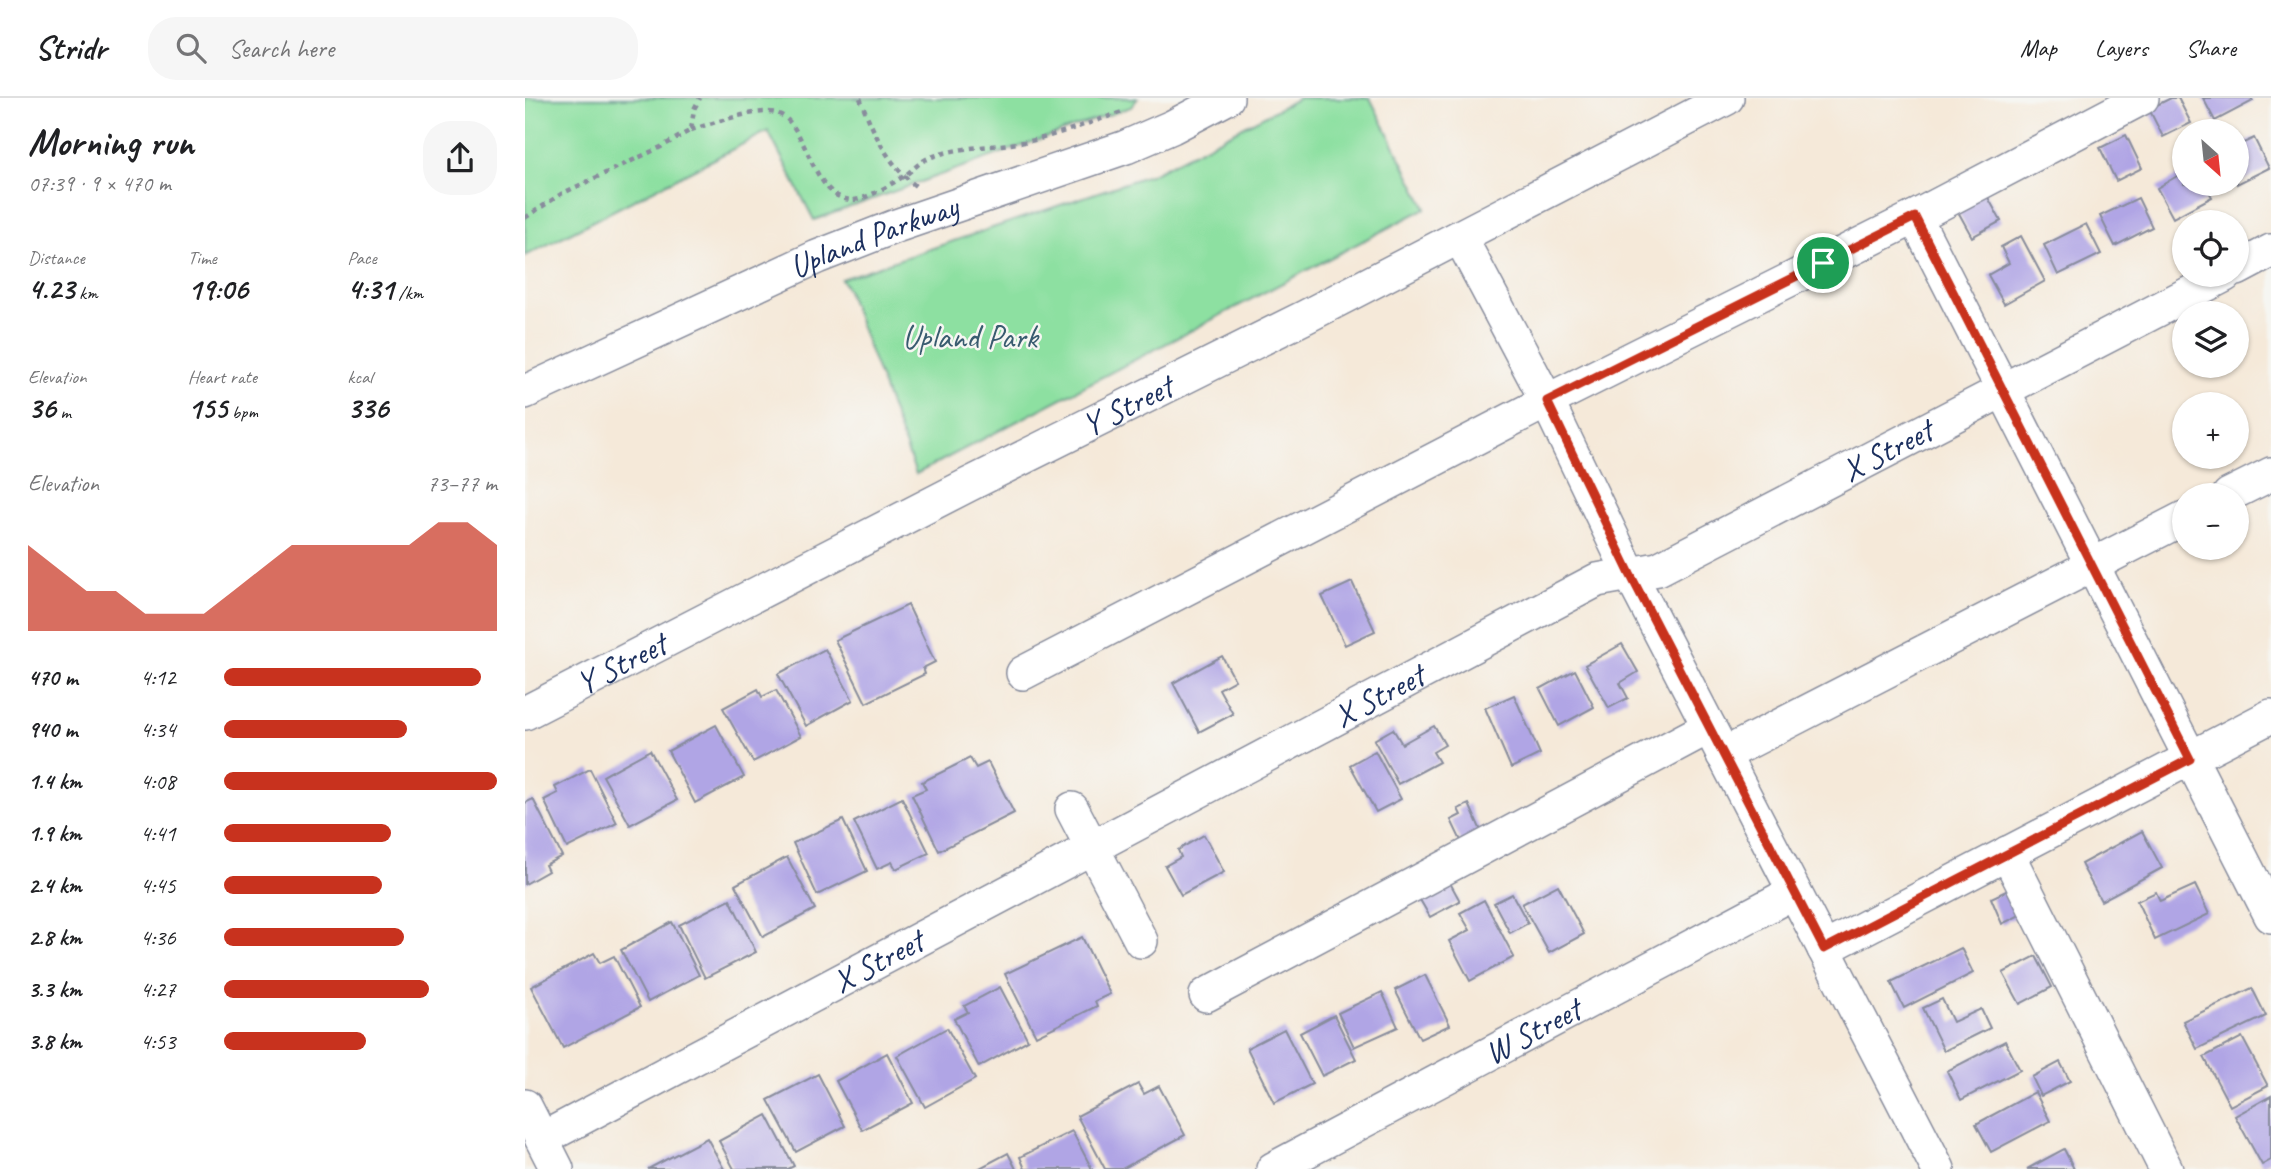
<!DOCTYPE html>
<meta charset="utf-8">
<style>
:root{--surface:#fff;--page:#f6f6f6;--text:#202124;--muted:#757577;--line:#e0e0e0;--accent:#c8321e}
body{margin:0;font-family:Caveat,sans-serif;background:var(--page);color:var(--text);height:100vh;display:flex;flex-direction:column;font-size:26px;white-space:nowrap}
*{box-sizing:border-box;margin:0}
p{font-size:23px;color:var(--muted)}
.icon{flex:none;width:38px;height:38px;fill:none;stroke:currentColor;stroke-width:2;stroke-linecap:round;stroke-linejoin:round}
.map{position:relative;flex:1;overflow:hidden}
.side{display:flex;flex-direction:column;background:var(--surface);width:525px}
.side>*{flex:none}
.needle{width:46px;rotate:153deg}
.controls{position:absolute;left:1647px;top:21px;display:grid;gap:14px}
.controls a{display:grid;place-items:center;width:77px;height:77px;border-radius:50%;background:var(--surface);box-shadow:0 2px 5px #0004;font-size:35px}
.pin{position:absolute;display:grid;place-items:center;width:60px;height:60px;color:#fff;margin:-30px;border:4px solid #fff;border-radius:50%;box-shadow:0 2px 7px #0007}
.round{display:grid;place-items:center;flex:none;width:74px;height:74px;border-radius:28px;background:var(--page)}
.overview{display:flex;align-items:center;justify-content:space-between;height:119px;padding:0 28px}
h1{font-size:38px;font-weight:700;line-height:52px}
.stats{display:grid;grid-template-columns:repeat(3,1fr);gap:10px;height:119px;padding:7px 28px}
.stats div{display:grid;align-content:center}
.stats b{font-size:30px;font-weight:700}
.stats small{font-size:19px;font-weight:400}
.stats p{font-size:19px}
.chart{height:196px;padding:14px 28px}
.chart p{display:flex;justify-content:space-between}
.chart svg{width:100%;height:126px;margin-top:7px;fill:var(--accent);opacity:.7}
ul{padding:0 28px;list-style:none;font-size:23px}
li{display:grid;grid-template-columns:112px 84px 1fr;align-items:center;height:52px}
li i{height:18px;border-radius:9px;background:var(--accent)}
header{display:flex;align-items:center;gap:42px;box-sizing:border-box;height:98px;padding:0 35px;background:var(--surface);border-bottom:2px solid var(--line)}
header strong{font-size:33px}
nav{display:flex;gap:38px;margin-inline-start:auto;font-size:24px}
.search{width:490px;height:63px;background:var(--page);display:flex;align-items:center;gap:18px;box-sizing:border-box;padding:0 24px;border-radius:28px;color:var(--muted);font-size:26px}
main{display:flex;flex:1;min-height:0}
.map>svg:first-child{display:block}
.green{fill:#8de0a1;stroke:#548880;stroke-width:2}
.building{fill:#b0a5e5}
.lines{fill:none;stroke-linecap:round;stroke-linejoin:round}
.minor-casing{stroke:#888c9c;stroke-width:36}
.path{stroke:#888c9c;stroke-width:4.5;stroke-dasharray:5 5;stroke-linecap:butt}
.minor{stroke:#fff;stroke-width:33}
.route-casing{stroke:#fff;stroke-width:14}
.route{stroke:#c8321e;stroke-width:9}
.labels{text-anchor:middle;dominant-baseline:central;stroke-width:5;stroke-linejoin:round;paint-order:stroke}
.street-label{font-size:33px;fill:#1b2f5e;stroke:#f6f6f2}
.park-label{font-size:33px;fill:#385b6f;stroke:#f6f6f2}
</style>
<header>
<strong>Stridr</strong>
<div class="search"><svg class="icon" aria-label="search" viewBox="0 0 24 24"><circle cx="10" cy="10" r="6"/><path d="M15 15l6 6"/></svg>Search here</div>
<nav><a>Map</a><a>Layers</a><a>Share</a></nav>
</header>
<main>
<section class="side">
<div class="overview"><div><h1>Morning run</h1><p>07:39 · 9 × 470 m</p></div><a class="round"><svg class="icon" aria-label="share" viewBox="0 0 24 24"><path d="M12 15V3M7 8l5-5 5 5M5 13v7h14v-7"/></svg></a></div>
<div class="stats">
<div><p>Distance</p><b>4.23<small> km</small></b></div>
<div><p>Time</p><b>19:06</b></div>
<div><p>Pace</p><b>4:31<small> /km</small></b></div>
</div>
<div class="stats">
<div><p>Elevation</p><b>36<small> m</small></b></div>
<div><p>Heart rate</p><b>155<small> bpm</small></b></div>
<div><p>kcal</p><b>336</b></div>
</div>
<div class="chart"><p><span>Elevation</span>73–77 m</p>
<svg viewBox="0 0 160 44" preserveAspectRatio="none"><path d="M0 44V14L10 22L20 30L30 30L40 38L50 38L60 38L70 30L80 22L90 14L100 14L110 14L120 14L130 14L140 6L150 6L160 14V44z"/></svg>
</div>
<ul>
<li><b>470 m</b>4:12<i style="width:94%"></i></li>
<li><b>940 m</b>4:34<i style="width:67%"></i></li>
<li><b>1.4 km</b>4:08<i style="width:100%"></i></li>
<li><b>1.9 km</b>4:41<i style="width:61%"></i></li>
<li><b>2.4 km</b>4:45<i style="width:58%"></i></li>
<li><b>2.8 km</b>4:36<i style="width:66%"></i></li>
<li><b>3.3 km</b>4:27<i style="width:75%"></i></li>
<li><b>3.8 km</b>4:53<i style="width:52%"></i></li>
</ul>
</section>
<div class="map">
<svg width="1746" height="1071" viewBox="0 0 1746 1071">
<rect width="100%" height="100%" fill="#f6f6f2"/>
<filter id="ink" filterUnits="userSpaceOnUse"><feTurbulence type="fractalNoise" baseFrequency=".0143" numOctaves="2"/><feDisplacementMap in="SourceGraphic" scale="14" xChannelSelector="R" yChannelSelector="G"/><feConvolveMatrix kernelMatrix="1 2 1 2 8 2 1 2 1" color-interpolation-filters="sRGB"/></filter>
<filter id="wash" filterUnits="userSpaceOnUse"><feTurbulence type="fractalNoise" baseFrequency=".00686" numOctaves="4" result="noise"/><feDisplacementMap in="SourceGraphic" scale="28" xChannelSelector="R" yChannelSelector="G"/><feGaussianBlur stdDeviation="1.57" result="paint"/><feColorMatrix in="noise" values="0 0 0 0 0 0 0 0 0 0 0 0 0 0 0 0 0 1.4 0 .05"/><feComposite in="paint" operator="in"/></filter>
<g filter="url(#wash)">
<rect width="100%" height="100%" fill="#f5e9d9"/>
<g class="green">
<polygon points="0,0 613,0 606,9 289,122 243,33 0,158"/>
<polygon points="774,0 845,0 901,110 391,376 320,187 316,181 627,76"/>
</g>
<g id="blocks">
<g class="building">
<polygon points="1646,0 1653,0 1666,25 1638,39 1624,11"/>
<polygon points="1678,0 1726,0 1728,3 1690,23"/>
<polygon points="1601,37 1617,70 1591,83 1575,50"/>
<polygon points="1729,40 1744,70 1712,86 1712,48"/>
<polygon points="1659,74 1659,86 1680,86 1687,99 1648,120 1632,90"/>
<polygon points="1460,94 1476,123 1447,139 1431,110"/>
<polygon points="1613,100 1627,129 1590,148 1575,118"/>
<polygon points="1561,126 1576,156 1533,177 1519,147"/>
<polygon points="1496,138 1520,183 1479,206 1463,177 1484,165 1476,149"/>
<polygon points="827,484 850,533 820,547 797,498"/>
<polygon points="383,507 410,564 398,570 400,576 341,605 310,542"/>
<polygon points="1097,546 1113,574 1095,585 1103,600 1084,610 1060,567"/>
<polygon points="300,551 328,602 281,628 253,576"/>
<polygon points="697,558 710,582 694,591 708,616 674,634 648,585"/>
<polygon points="1050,572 1069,609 1034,628 1015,591"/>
<polygon points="233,591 237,599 251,592 276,638 228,664 198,610"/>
<polygon points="989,597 1015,656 986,670 960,610"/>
<polygon points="191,627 219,679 170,705 143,653"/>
<polygon points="909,628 920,647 908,654 914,664 873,686 849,642 868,631 877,646"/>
<polygon points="125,652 152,702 105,727 78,678"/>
<polygon points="850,653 876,701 851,714 825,667"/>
<polygon points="445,660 451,670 463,664 489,715 414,753 387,697 401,691 397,684"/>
<polygon points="65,671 92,725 42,750 19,702 33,695 30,689"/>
<polygon points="377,700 404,755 371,771 367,764 352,771 329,724"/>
<polygon points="8,701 37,758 20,767 23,773 0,786 0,705"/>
<polygon points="944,706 957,735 937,745 926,722 936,717 933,711"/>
<polygon points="318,722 342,773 292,797 268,745"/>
<polygon points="1617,733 1637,770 1576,803 1556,766"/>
<polygon points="679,737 699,774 656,797 640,768 656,759 653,752"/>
<polygon points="262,759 290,811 238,839 210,787"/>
<polygon points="924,783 935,803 905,819 894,800"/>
<polygon points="1033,787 1059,836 1024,855 997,806"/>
<polygon points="1494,787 1505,812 1477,826 1466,800"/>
<polygon points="1670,787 1684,816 1630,842 1612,803 1631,794 1635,803"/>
<polygon points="987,796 1003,825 985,835 969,805"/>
<polygon points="205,801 231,854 180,880 154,827"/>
<polygon points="959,802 989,859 945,883 924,843 945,832 935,815"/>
<polygon points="147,824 174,877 123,904 96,852"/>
<polygon points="557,839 585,896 570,903 572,908 511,938 480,876"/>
<polygon points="1436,850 1448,875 1379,910 1366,884"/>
<polygon points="69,855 75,865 89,858 115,909 38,950 6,889"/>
<polygon points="1511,858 1527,889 1495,906 1478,875"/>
<polygon points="900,877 925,927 895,941 870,892"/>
<polygon points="475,889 503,942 454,969 429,921 443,914 439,908"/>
<polygon points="1727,890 1741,918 1672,951 1658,923"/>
<polygon points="857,894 873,929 829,949 813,915"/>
<polygon points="1417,901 1428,924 1456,911 1465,930 1419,953 1398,910"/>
<polygon points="809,917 831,961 797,978 775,935"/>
<polygon points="422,930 450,981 400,1009 372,958"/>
<polygon points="759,931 787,986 749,1005 722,950"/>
<polygon points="1717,939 1743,988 1705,1008 1679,959"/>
<polygon points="1480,943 1495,972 1436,1002 1422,973"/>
<polygon points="362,955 388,1005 337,1032 311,983"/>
<polygon points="1535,964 1545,983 1516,998 1507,979"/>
<polygon points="293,976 320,1028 271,1054 243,1002"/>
<polygon points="613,986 619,996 634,988 660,1037 597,1071 580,1071 552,1018"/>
<polygon points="1510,994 1525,1023 1466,1054 1451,1026"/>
<polygon points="1746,998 1746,1062 1737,1067 1710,1018"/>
<polygon points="242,1017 269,1068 263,1071 209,1071 194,1043"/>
<polygon points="547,1033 567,1071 500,1071 495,1059"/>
<polygon points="182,1040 199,1071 123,1071"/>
<polygon points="1539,1051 1549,1071 1502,1071"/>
<polygon points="483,1055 491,1071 453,1071"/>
</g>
</g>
</g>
<g filter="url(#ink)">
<use href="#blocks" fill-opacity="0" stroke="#888c9c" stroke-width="2"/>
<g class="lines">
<defs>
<g id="minor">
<polyline points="1390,119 1746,818"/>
<polyline points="935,139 1022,303 1105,476 1413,1071"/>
<polyline points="1712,171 1746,153"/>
<path id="s1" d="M0,294l292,-135 79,-31 230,-79 46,-20 55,-29"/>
<polyline points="1704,397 1746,376"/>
<polyline points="498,575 1022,303 1390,119 1617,0"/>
<path id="s2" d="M0,615l443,-228 337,-168 422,-219"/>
<polyline points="1198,657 1659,420"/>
<polyline points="547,711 616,843"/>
<polyline points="1482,755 1641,1071"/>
<polyline points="1299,851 1746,618"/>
<polyline points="681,897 1184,629"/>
<polyline points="0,1008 32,1071"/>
<path id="s3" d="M17,1041l1055,-559 61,-11 567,-294"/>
<path id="s4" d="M748,1071l521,-277"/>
</g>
</defs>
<use href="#minor" class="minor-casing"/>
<g class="path">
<path d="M335,0c13,34 28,67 57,89"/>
<path d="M166,32c19,-6 70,-24 88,-16 29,12 32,83 72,86 13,1 41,-16 53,-24 8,-5 16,-15 25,-18 35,-14 74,-10 110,-19 29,-8 58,-19 86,-28"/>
<polyline points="0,120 36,96 136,49 166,32 169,11 175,0"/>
</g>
<use href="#minor" class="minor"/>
</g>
</g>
<g class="lines" filter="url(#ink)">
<defs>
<polygon id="route" points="1390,119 1665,661 1299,851 1105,476 1022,303"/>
</defs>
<use href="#route" class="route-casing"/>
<use href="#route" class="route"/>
</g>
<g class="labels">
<g class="street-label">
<text stroke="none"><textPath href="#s1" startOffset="382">Upland Parkway</textPath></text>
<text stroke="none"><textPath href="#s2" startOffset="676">Y Street</textPath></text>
<text stroke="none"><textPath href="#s3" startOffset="1514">X Street</textPath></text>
<text stroke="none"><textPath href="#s2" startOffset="108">Y Street</textPath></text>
<text stroke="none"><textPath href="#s3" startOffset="947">X Street</textPath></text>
<text stroke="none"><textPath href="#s3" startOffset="380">X Street</textPath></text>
<text stroke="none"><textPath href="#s4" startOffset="294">W Street</textPath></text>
</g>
<g class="park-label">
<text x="445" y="239">Upland Park</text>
</g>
</g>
</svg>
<div class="controls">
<a><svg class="needle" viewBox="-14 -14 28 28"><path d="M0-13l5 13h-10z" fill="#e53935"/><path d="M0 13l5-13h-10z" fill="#757577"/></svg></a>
<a><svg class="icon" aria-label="locate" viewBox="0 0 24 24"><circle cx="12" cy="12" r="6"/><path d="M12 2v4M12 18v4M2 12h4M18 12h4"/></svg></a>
<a><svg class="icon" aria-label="layers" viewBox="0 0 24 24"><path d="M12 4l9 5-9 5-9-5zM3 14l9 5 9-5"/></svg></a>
<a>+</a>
<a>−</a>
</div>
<div class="pin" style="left:1298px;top:165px;background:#1e9e55"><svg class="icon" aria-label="arrive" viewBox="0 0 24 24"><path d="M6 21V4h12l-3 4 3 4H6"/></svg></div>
</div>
</main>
